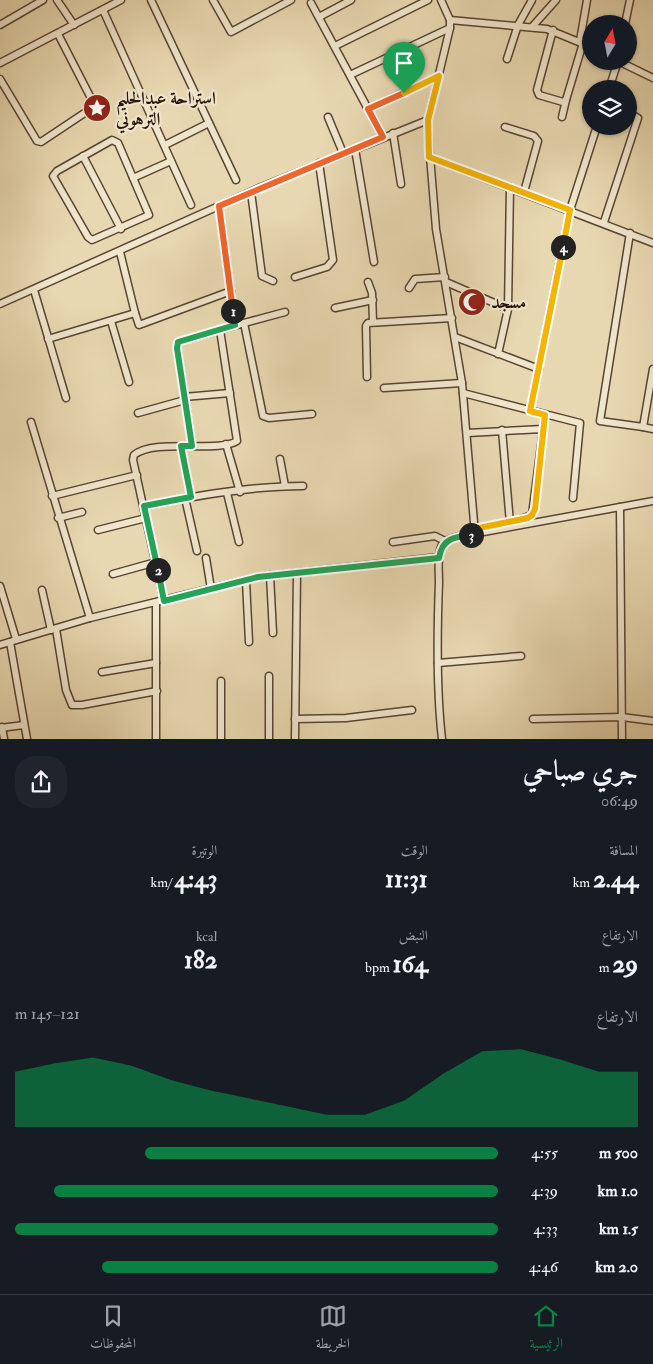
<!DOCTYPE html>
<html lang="ar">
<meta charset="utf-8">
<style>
:root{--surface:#171b24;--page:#20242c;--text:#f1f3f6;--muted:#9ea1a6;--line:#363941;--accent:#0b8043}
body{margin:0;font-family:"IM FELL Double Pica",Amiri,serif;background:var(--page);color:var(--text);direction:rtl;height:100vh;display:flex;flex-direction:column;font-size:19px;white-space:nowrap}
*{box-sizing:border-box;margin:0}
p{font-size:16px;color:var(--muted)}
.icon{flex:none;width:28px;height:28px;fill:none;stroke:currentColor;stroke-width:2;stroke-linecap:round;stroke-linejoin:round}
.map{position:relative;height:739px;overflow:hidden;direction:ltr}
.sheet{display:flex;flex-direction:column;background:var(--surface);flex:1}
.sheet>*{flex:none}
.needle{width:32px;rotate:10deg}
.fabs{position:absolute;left:582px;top:15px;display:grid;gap:10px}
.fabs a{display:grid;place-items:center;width:55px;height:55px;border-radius:50%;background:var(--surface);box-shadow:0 1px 4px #0004;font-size:25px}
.pin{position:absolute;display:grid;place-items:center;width:42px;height:42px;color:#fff;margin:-51px -21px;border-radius:50% 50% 50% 0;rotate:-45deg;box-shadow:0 0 5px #0007}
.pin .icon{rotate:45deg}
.km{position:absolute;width:25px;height:25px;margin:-12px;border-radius:50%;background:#222;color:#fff;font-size:14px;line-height:25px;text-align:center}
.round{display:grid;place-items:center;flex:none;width:52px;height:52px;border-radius:20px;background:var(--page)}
.overview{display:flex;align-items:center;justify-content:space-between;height:85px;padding:0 15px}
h1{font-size:28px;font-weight:700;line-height:38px}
.stats{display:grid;grid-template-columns:repeat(3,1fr);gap:8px;height:85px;padding:5px 15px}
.stats div{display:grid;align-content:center}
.stats b{font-size:25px;font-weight:700}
.stats small{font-size:14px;font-weight:400}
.stats p{font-size:14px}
.chart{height:140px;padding:10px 15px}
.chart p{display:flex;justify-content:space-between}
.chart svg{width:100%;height:90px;margin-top:5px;fill:var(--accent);opacity:.7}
ul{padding:0 15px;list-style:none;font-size:16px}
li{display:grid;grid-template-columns:80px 60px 1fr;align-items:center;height:38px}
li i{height:12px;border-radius:6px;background:var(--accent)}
.menu{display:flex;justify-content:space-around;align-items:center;height:70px;border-top:1px solid var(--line);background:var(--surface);font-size:14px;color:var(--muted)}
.menu a{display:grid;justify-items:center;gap:2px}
.menu .current{color:var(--accent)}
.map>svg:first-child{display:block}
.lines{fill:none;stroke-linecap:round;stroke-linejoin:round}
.minor-casing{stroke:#594433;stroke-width:9}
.minor{stroke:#f0e6cc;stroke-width:6}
.split-1-casing{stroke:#fff;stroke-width:10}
.split-2-casing{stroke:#fff;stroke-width:10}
.split-3-casing{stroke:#fff;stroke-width:10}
.split-4-casing{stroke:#fff;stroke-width:10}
.split-5-casing{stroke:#fff;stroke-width:10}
.split-1{stroke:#f0652b;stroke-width:6}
.split-2{stroke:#22a559;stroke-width:6}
.split-3{stroke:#22a559;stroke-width:6}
.split-4{stroke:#f5b400;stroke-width:6}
.split-5{stroke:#f5b400;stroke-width:6}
.labels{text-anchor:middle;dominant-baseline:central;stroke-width:4.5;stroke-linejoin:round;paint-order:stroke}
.poi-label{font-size:18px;font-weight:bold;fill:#291209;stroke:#f0e6cc;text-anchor:start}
</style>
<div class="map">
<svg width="653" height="739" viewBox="0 0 653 739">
<rect width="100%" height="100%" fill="#e8d8b1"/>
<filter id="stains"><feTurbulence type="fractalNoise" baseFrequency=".004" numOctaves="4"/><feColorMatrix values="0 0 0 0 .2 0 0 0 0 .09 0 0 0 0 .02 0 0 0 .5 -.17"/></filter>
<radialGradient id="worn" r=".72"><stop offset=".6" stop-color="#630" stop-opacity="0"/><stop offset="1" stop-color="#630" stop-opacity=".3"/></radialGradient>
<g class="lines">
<defs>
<g id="minor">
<polyline points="57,0 74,25"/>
<polyline points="151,0 236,180"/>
<polyline points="213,0 231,32 291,0"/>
<polyline points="441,0 450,20 450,28 428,120 429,144 436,229 462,383 475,534"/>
<polyline points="311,3 383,137"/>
<polyline points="103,10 191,205"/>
<polyline points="319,17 351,0"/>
<polyline points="450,20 547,29 591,47"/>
<polyline points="625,24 630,0"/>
<polyline points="0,25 43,0"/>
<polyline points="532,27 556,0"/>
<polyline points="553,30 537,90 539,95 563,102 566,100 583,43"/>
<polyline points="580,41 587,0"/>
<polyline points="335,46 428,0"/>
<polyline points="507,59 518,25 532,0"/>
<polyline points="618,61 653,78"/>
<polyline points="0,63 121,0"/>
<polyline points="350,75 450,28"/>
<polyline points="0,79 37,141 41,142 95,106 58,34"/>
<polyline points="609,89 618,61"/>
<polyline points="368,109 439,76"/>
<polyline points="328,117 343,153"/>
<polyline points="562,117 566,100"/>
<polyline points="505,127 534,136 538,141 524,192"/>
<polyline points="393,133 401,184"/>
<polygon points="112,140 118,143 149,215 92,240 88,237 53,176 57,171"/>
<polyline points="165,145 209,123"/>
<polyline points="355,149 374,262"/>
<polyline points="83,156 121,229"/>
<polyline points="429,157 653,243"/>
<polyline points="133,178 171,161"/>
<polyline points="251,192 262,276 273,281"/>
<polyline points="219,206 235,325"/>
<polyline points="604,222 638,118 629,113"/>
<polyline points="630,233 600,421 643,427 653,369"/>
<polyline points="120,252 135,313 139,325 231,291"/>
<polyline points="295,277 327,267 333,260 319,163"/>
<polyline points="368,282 372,293 373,321"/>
<polyline points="446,282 508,309"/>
<polyline points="409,288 415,279 445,277"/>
<polyline points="34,290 66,398"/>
<polyline points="0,304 259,188 428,120"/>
<polyline points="335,308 373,300"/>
<polyline points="111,321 129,382"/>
<polyline points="244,323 285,312"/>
<polyline points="455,337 539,369"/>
<polyline points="48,339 135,313"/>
<polyline points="498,354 508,309 510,187"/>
<polyline points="367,377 366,326 368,323 452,318"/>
<polyline points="384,388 462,383"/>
<polyline points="463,393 580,423 573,498"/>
<polyline points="184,397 230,393"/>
<polyline points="530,411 570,210 597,126"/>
<polyline points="138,413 185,400"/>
<polyline points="31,422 90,618"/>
<polyline points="643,427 653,429"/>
<polyline points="502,430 510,523"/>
<polyline points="467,433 543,429"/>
<polyline points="226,444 240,492"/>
<polyline points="192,445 177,348 178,342 244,323 263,416 269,418 312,414"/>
<polyline points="181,446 191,497"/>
<polyline points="280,459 285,486"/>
<polyline points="227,493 239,542"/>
<polyline points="52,496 137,475"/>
<polyline points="185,498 197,551"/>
<path d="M144,506c52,-10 106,-20 159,-20"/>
<polyline points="620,507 622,739"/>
<polyline points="58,518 82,512"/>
<polyline points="474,529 510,523 532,515 545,415"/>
<polyline points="98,530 146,518"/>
<polyline points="393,542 435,536 445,541"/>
<polyline points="206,558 211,589"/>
<polyline points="113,574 156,562"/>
<polyline points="270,575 273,633"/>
<polyline points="246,581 249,642"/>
<polyline points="0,586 16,639"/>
<polyline points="42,590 51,630"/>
<path d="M164,601l-31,-141 1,-5c21,-17 84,-2 103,-14l-17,-111"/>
<polyline points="156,603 156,739"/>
<polyline points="56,629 66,690 72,705 82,705 157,691"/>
<polyline points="10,642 27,739"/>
<polyline points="0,645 90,618 258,577 439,557"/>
<polyline points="438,663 521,656"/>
<polyline points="102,672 156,663"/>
<polyline points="269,676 269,739"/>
<polyline points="295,719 346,718 412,710"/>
<polyline points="533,719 622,717 653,721"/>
<polyline points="2,727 4,739"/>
<polyline points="0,728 24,725"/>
<polyline points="221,739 221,681"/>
<polyline points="295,739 297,573"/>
<path d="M442,739c-6,-52 -5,-105 -3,-157 0,-11 -2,-25 2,-35 2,-6 9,-8 15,-10l197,-36"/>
</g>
</defs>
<use href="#minor" class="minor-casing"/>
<use href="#minor" class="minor"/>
</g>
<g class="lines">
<defs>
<polyline id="split-1" points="233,311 219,206 383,137 368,109 404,93"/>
<polyline id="split-2" points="158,570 144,506 191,497 181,446 192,446 177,348 178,342 235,325 233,311"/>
<path id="split-3" d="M158,570l6,31 94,-24 181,-19c3,-19 14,-21 32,-23"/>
<polyline id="split-4" points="471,535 475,534 474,529 528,518 532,515 535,509 545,415 530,411 563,247"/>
<polyline id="split-5" points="404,93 439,76 428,120 429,157 570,210 563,247"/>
</defs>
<use href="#split-1" class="split-1-casing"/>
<use href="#split-2" class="split-2-casing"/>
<use href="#split-3" class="split-3-casing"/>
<use href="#split-4" class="split-4-casing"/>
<use href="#split-5" class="split-5-casing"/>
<use href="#split-1" class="split-1"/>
<use href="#split-2" class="split-2"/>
<use href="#split-3" class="split-3"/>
<use href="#split-4" class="split-4"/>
<use href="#split-5" class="split-5"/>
</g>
<defs>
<symbol id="sight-disc" viewBox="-11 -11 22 22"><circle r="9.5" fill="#8f2418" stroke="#f0e6cc"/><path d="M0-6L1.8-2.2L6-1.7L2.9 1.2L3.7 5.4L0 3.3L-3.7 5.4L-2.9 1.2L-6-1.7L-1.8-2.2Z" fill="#fff"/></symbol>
<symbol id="mosque-disc" viewBox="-11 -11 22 22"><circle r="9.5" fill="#8f2418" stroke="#f0e6cc"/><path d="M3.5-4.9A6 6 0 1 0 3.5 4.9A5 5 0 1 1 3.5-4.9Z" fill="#fff"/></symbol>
</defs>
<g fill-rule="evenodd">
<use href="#sight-disc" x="81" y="92" width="32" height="32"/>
<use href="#mosque-disc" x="456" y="286" width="32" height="32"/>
</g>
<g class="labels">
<g class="poi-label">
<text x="116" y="98">استراحة عبدالحليم<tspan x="116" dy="21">الترهوني</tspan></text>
<text x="491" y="302">مسجد</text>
</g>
</g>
<rect width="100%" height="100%" filter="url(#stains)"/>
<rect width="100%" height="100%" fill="url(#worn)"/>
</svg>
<div class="fabs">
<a><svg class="needle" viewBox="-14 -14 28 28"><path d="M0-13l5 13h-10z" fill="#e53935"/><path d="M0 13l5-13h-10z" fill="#9ea1a6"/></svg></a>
<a><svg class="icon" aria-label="layers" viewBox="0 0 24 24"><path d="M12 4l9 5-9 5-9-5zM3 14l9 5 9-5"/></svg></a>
</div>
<div class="pin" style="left:404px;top:93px;background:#1e9e55"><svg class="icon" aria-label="arrive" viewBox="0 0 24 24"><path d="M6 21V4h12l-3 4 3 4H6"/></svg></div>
<b class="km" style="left:233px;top:311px">1</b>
<b class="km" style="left:158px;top:570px">2</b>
<b class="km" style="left:471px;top:535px">3</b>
<b class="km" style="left:563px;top:247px">4</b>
</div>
<section class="sheet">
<div class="overview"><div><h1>جري صباحي</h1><p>06:49</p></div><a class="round"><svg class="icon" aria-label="share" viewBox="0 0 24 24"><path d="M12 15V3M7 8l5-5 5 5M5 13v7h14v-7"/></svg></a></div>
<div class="stats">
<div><p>المسافة</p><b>2.44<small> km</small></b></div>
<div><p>الوقت</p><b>11:31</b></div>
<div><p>الوتيرة</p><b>4:43<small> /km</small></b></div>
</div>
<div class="stats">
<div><p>الارتفاع</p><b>29<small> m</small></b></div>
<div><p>النبض</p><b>164<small> bpm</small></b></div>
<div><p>kcal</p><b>182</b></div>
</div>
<div class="chart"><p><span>الارتفاع</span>121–145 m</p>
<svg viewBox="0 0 160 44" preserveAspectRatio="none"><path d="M0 44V17L10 13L20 10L30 14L40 21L50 26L60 30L70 34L80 38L90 38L100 31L110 18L120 7L130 6L140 11L150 17L160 17V44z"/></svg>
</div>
<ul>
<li><b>500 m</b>4:55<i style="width:73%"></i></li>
<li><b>1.0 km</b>4:39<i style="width:92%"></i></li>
<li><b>1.5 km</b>4:33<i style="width:100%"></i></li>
<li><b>2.0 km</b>4:46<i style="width:82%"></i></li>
</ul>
</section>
<nav class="menu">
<a class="current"><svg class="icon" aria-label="home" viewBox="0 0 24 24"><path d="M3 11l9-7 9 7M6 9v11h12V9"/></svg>الرئيسية</a>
<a><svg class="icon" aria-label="map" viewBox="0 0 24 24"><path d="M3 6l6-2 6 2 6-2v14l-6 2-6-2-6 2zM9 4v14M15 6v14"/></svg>الخريطة</a>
<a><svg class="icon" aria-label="saved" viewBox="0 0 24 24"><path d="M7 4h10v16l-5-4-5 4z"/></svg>المحفوظات</a>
</nav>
